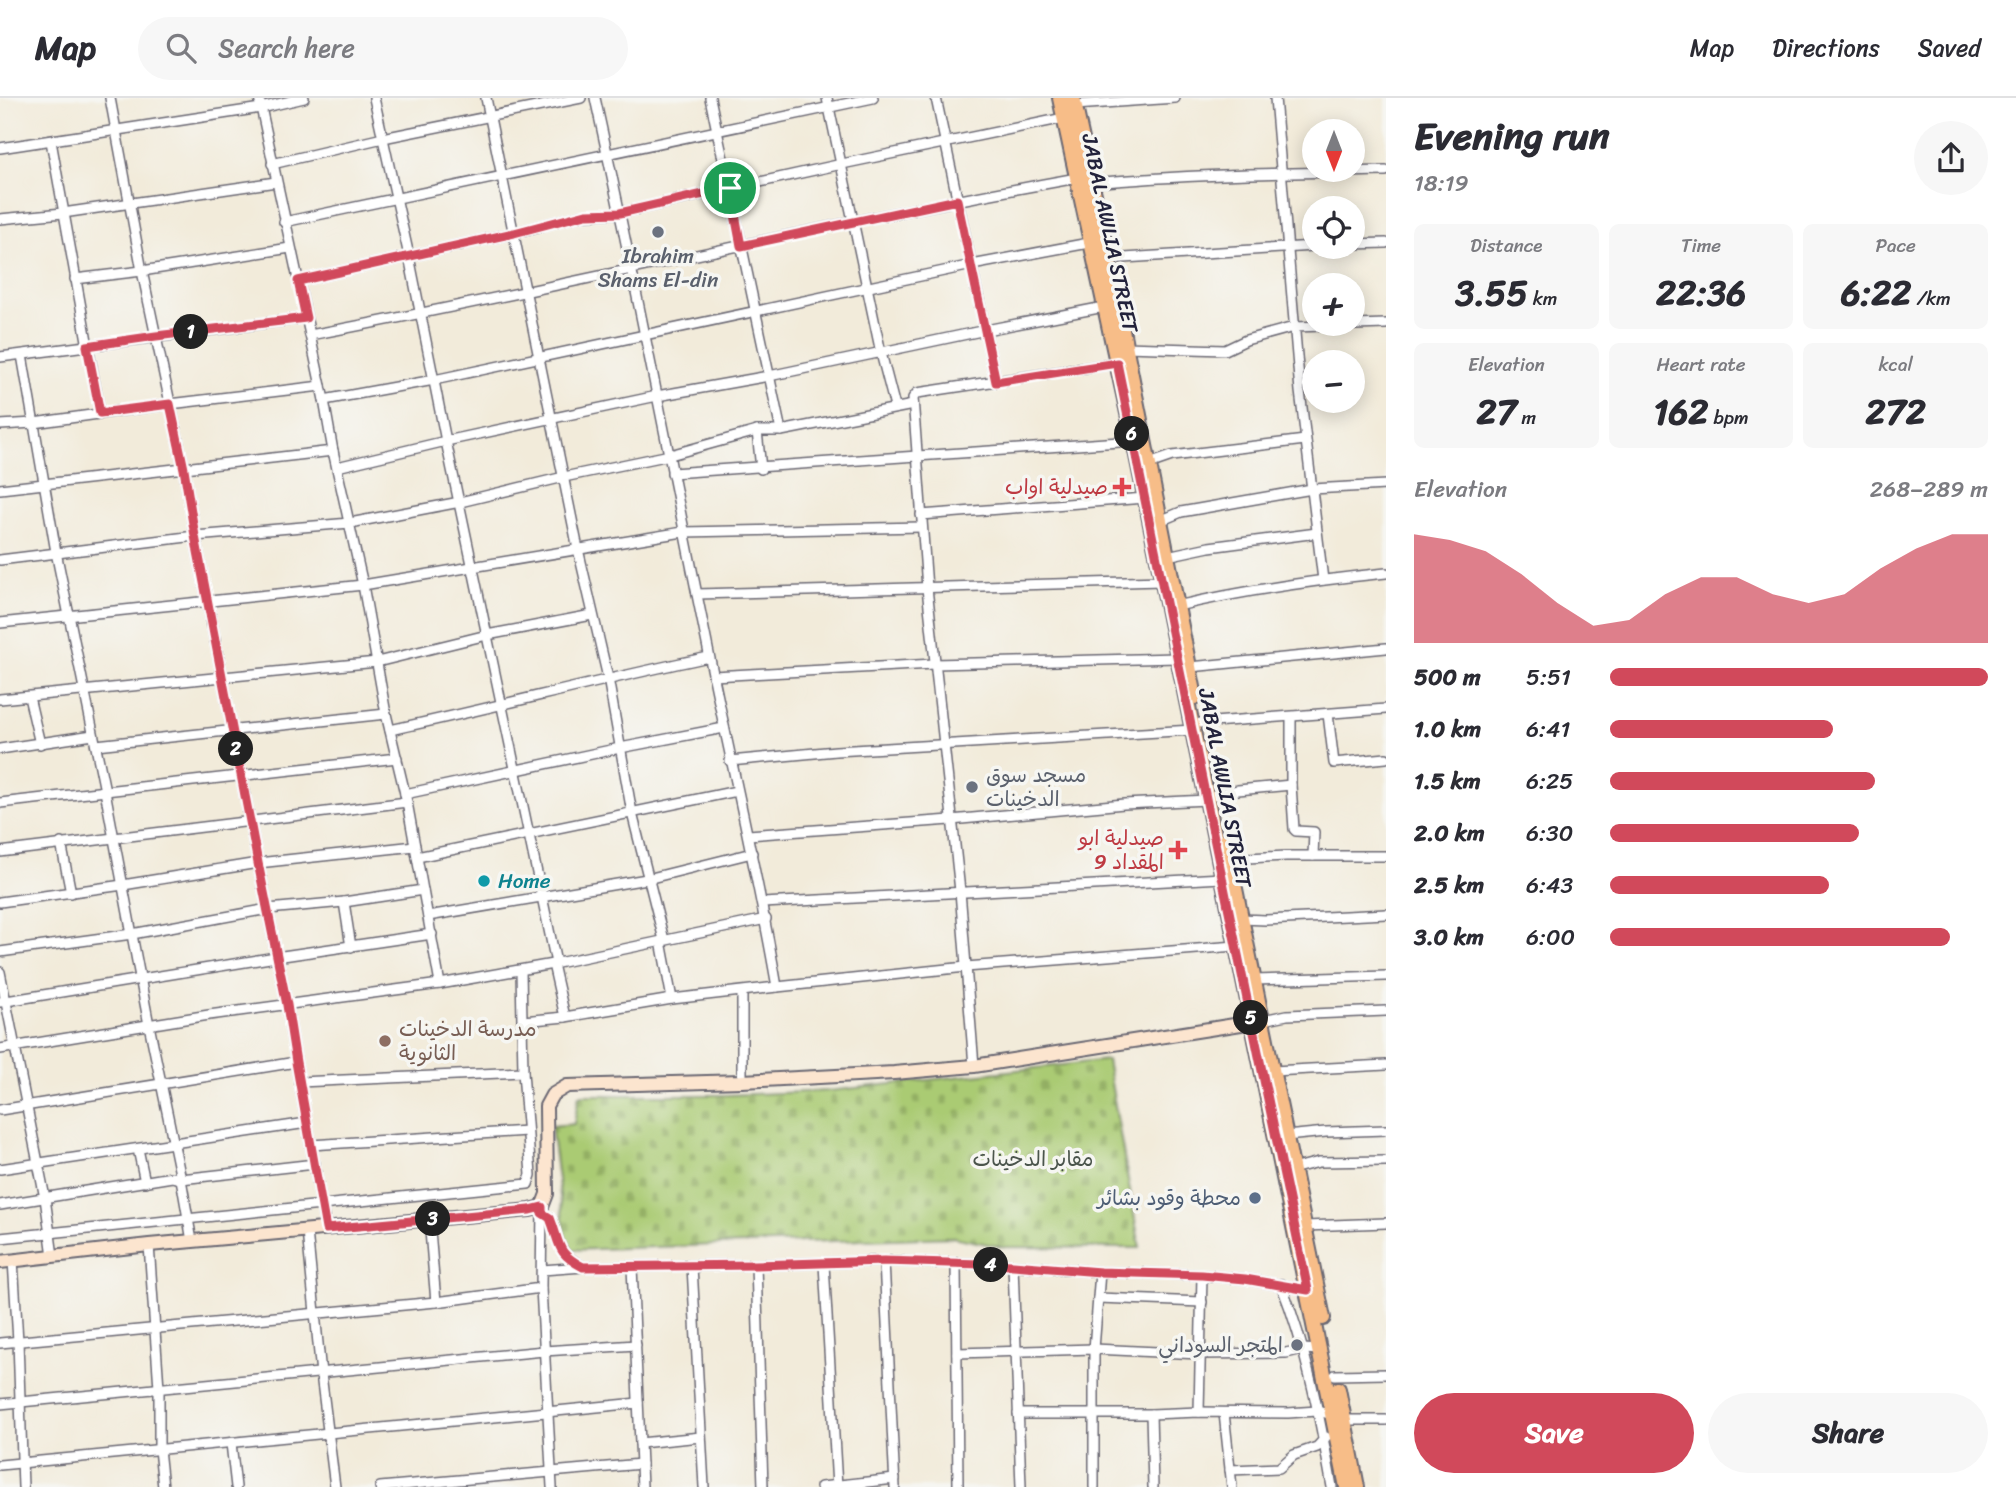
<!DOCTYPE html>
<meta charset="utf-8">
<style>
:root{--surface:#fff;--page:#f7f7f7;--text:#2b2b33;--muted:#7c7c81;--line:#e1e1e2;--accent:#d1495b}
body{margin:0;font-family:Sriracha,"Playpen Sans Arabic",sans-serif;background:var(--page);color:var(--text);height:100vh;display:flex;flex-direction:column;font-size:26px;white-space:nowrap}
*{box-sizing:border-box;margin:0}
p{font-size:23px;color:var(--muted)}
.icon{flex:none;width:38px;height:38px;fill:none;stroke:currentColor;stroke-width:2;stroke-linecap:round;stroke-linejoin:round}
.map{position:relative;flex:1;overflow:hidden}
.details{display:flex;flex-direction:column;background:var(--surface);width:630px}
.details>*{flex:none}
.needle{width:46px;rotate:180deg}
.fabs{position:absolute;left:1302px;top:21px;display:grid;gap:14px}
.fabs a{display:grid;place-items:center;width:63px;height:63px;border-radius:50%;background:var(--surface);box-shadow:0 4px 18px #0003;font-size:35px}
.pin{position:absolute;display:grid;place-items:center;width:60px;height:60px;color:#fff;margin:-30px;border:4px solid #fff;border-radius:50%;box-shadow:0 2px 7px #0007}
.km{position:absolute;width:35px;height:35px;margin:-18px;border-radius:50%;background:#222;color:#fff;font-size:19px;line-height:35px;text-align:center}
.round{display:grid;place-items:center;flex:none;width:74px;height:74px;border-radius:37px;background:var(--page)}
.summary{display:flex;align-items:center;justify-content:space-between;height:119px;padding:0 28px}
h1{font-size:38px;font-weight:700;line-height:52px}
.figures{display:grid;grid-template-columns:repeat(3,1fr);gap:10px;height:119px;padding:7px 28px}
.figures div{display:grid;align-content:center;border-radius:10px;background:var(--page);text-align:center}
.figures b{font-size:35px;font-weight:700}
.figures small{font-size:19px;font-weight:400}
.figures p{font-size:19px}
.chart{height:196px;padding:14px 28px}
.chart p{display:flex;justify-content:space-between}
.chart svg{width:100%;height:126px;margin-top:7px;fill:var(--accent);opacity:.7}
.primary-button{display:flex;gap:14px;margin-top:auto;padding:14px 28px}
.primary-button a{flex:1;height:80px;border-radius:42px;background:var(--accent);color:#fff;font-size:28px;font-weight:700;line-height:80px;text-align:center}
.primary-button a+a{background:var(--page);color:var(--text)}
ul{padding:0 28px;list-style:none;font-size:23px}
li{display:grid;grid-template-columns:112px 84px 1fr;align-items:center;height:52px}
li i{height:18px;border-radius:9px;background:var(--accent)}
header{display:flex;align-items:center;gap:42px;box-sizing:border-box;height:98px;padding:0 35px;background:var(--surface);border-bottom:2px solid var(--line)}
header strong{font-size:33px}
nav{display:flex;gap:38px;margin-inline-start:auto;font-size:24px}
.search{width:490px;height:63px;background:var(--page);display:flex;align-items:center;gap:18px;box-sizing:border-box;padding:0 24px;border-radius:38px;color:var(--muted);font-size:26px}
main{display:flex;flex:1;min-height:0}
.map>svg:first-child{display:block}
.cemetery{fill:url(#cemetery-stones);stroke:#667657;stroke-width:2}
.lines{fill:none;stroke-linecap:round;stroke-linejoin:round}
.street-casing{stroke:#6b6873;stroke-width:12}
.secondary-casing{stroke:#6b6873;stroke-width:16}
.primary-casing{stroke:#6b6873;stroke-width:18}
.street{stroke:#fff;stroke-width:9}
.secondary{stroke:#fce5cf;stroke-width:12}
.primary{stroke:#f7bd88;stroke-width:14}
.route-casing{stroke:#fff;stroke-width:14}
.route{stroke:#d1495b;stroke-width:9}
.worship-dot{fill:#6b7280;stroke:#f6f6f2;stroke-width:2.5}
.health-dot{fill:#e0444e;stroke:#f6f6f2;stroke-width:2.5}
.culture-dot{fill:#0f9aa8;stroke:#f6f6f2;stroke-width:2.5}
.education-dot{fill:#8d6e63;stroke:#f6f6f2;stroke-width:2.5}
.service-dot{fill:#5c6f8a;stroke:#f6f6f2;stroke-width:2.5}
.labels{text-anchor:middle;dominant-baseline:central;stroke-width:7;stroke-linejoin:round;paint-order:stroke}
.street-label{font-size:21px;fill:#22223b;stroke:#f6f6f2}
.worship-label{font-size:21px;fill:#5b616d;stroke:#f6f6f2}
.health-label{font-size:21px;fill:#be3a42;stroke:#f6f6f2;text-anchor:end}
.culture-label{font-size:21px;fill:#0d838f;stroke:#f6f6f2;text-anchor:start}
.education-label{font-size:21px;fill:#785e54;stroke:#f6f6f2;text-anchor:start}
.park-label{font-size:21px;fill:#4b554c;stroke:#f6f6f2}
.service-label{font-size:21px;fill:#4e5e75;stroke:#f6f6f2;text-anchor:end}
</style>
<header>
<strong>Map</strong>
<div class="search"><svg class="icon" aria-label="search" viewBox="0 0 24 24"><circle cx="10" cy="10" r="6"/><path d="M15 15l6 6"/></svg>Search here</div>
<nav><a>Map</a><a>Directions</a><a>Saved</a></nav>
</header>
<main>
<div class="map">
<svg width="1386" height="1389" viewBox="0 0 1386 1389">
<defs>
<pattern id="cemetery-stones" width="16" height="16" patternUnits="userSpaceOnUse" patternTransform="scale(1.75)"><rect width="16" height="16" fill="#aacb73"/><path d="M2 7V4a2 2 0 0 1 4 0v3zM10 15v-3a2 2 0 0 1 4 0v3z" fill="#92ae64"/></pattern>
</defs>
<rect width="100%" height="100%" fill="#f6f6f2"/>
<filter id="ink" filterUnits="userSpaceOnUse"><feTurbulence type="fractalNoise" baseFrequency=".0143" numOctaves="2"/><feDisplacementMap in="SourceGraphic" scale="14" xChannelSelector="R" yChannelSelector="G"/><feConvolveMatrix kernelMatrix="1 2 1 2 8 2 1 2 1" color-interpolation-filters="sRGB"/></filter>
<filter id="wash" filterUnits="userSpaceOnUse"><feTurbulence type="fractalNoise" baseFrequency=".00686" numOctaves="4" result="noise"/><feDisplacementMap in="SourceGraphic" scale="28" xChannelSelector="R" yChannelSelector="G"/><feGaussianBlur stdDeviation="1.57" result="paint"/><feColorMatrix in="noise" values="0 0 0 0 0 0 0 0 0 0 0 0 0 0 0 0 0 1.4 0 .05"/><feComposite in="paint" operator="in"/></filter>
<g filter="url(#wash)">
<rect width="100%" height="100%" fill="#f2ebda"/>
<polygon class="cemetery" points="1107,962 1140,1150 1002,1149 953,1139 567,1152 551,1028 574,1026 579,997 728,997 829,993"/>
</g>
<g filter="url(#ink)">
<g class="lines">
<defs>
<g id="street">
<polyline points="110,0 142,173 184,371 195,438 258,765 287,907 296,964 326,1131"/>
<polyline points="259,0 324,302 333,353 363,487 386,616 407,704 440,886"/>
<polyline points="374,0 409,158 446,343 556,865"/>
<polyline points="486,0 578,451 608,580 632,715 664,842"/>
<path d="M595,0c40,180 74,360 111,541 23,116 51,231 71,348"/>
<polyline points="710,0 781,333"/>
<polyline points="827,0 881,255 895,309"/>
<polyline points="936,0 996,284"/>
<polyline points="1275,0 1300,293 1323,482"/>
<polyline points="1075,7 1175,0"/>
<polyline points="51,43 100,315"/>
<polyline points="0,50 261,10 304,0"/>
<polyline points="272,66 383,40 581,0"/>
<path d="M1092,85c98,-9 196,-10 294,-12"/>
<polyline points="0,121 63,115 276,84"/>
<polyline points="284,124 873,0"/>
<polyline points="1353,146 1386,145"/>
<polyline points="1108,161 1314,148"/>
<polyline points="75,181 142,173 290,150"/>
<polyline points="298,183 514,135 582,117 620,115 842,66 1064,20"/>
<path d="M310,237c256,-48 510,-111 767,-157"/>
<polyline points="1125,249 1225,252 1246,242 1294,229 1386,226"/>
<polyline points="22,257 56,454 105,693 149,927 181,1081 192,1143"/>
<polyline points="0,259 306,220"/>
<polyline points="324,302 434,282 972,167 1094,144"/>
<polyline points="0,327 34,325 170,306 321,288"/>
<polyline points="757,333 761,371"/>
<polyline points="1149,366 1172,358 1305,342"/>
<polyline points="337,369 446,343 657,298 769,278 986,232 1104,209"/>
<polyline points="672,375 1134,343"/>
<polyline points="0,391 333,353"/>
<polyline points="921,417 1145,400"/>
<polyline points="1160,423 1181,414 1312,391 1386,387"/>
<polyline points="1167,458 1209,449 1317,435"/>
<polyline points="0,462 195,438 350,425 460,404 564,379 670,357 757,333 781,333 913,307"/>
<polyline points="697,496 1162,483"/>
<path d="M1177,508c69,-16 139,-26 209,-33"/>
<polyline points="0,525 363,487 683,434 922,429"/>
<polyline points="1190,569 1386,550"/>
<polyline points="713,578 934,566 1177,560"/>
<polyline points="29,599 40,646"/>
<polyline points="0,601 377,564 487,537 592,517"/>
<polyline points="1328,616 1334,665 1386,660"/>
<polyline points="1291,619 1291,687 1294,731 1296,733 1314,734 1313,758"/>
<polyline points="1200,625 1386,611"/>
<path d="M390,632c107,-23 213,-51 319,-73"/>
<polyline points="96,647 386,616"/>
<polyline points="0,651 93,637"/>
<polyline points="730,663 836,653 1193,632"/>
<polyline points="405,696 620,650 724,630"/>
<polyline points="1215,697 1238,692 1291,687"/>
<polyline points="0,705 397,660"/>
<polyline points="748,737 951,722 1124,706 1207,702"/>
<polyline points="61,745 71,795"/>
<polyline points="0,754 407,704"/>
<polyline points="417,759 737,693"/>
<polyline points="1229,761 1286,758 1386,758"/>
<polyline points="0,804 123,787 258,765 415,748"/>
<polyline points="344,804 351,849"/>
<polyline points="763,805 1222,780"/>
<polyline points="428,818 647,781 752,755"/>
<polyline points="1241,821 1266,822 1386,816"/>
<polyline points="661,843 672,901"/>
<polyline points="0,854 132,836 268,811 344,804 423,792"/>
<polyline points="553,866 565,919"/>
<polyline points="0,874 45,1100 53,1158"/>
<polyline points="1254,882 1386,878"/>
<polyline points="0,904 276,859 432,836"/>
<polyline points="1263,922 1287,917 1386,913"/>
<polyline points="523,923 565,919 672,901 777,889 966,869 1236,848"/>
<polyline points="0,951 209,917 440,886 553,866 766,821"/>
<polyline points="974,968 960,793 927,490 913,300 917,295 1117,265"/>
<polyline points="1273,973 1386,967"/>
<polyline points="742,983 742,894"/>
<polyline points="299,984 523,974"/>
<polyline points="0,1012 296,964"/>
<polyline points="1286,1038 1326,1034 1386,1032"/>
<polyline points="311,1047 527,1033"/>
<polyline points="138,1051 145,1084"/>
<polyline points="0,1071 307,1025"/>
<polyline points="1288,1072 1319,1064 1386,1063"/>
<polyline points="0,1107 172,1079 181,1081 315,1066"/>
<polyline points="542,1109 541,1190 552,1389"/>
<path d="M542,1115l8,5c10,24 7,35 32,48"/>
<polyline points="429,1121 436,1204"/>
<polyline points="1305,1128 1386,1125"/>
<polyline points="307,1133 321,1276 335,1389"/>
<polyline points="0,1140 528,1086 531,1077 523,974 521,872"/>
<polyline points="149,1147 159,1290 159,1351 163,1389"/>
<polyline points="13,1162 18,1243 23,1389"/>
<polyline points="884,1163 895,1389"/>
<polyline points="956,1165 958,1389"/>
<polyline points="824,1166 837,1389"/>
<polyline points="756,1167 763,1389"/>
<polyline points="1013,1167 1021,1389"/>
<polyline points="692,1168 704,1389"/>
<polyline points="632,1169 642,1389"/>
<polyline points="542,1172 583,1169 756,1167 884,1163 1013,1167 1100,1174 1202,1177 1245,1181 1308,1192"/>
<path d="M1281,1186c26,66 39,134 51,203"/>
<polyline points="1098,1200 1202,1204"/>
<polyline points="0,1245 436,1204 541,1190"/>
<polyline points="957,1255 1094,1251 1200,1256 1286,1255 1303,1251 1320,1252"/>
<polyline points="1335,1277 1386,1276"/>
<polyline points="0,1306 544,1253 636,1247"/>
<polyline points="1199,1314 1202,1177"/>
<polyline points="1224,1315 1232,1389"/>
<polyline points="1018,1316 1151,1316 1199,1314 1288,1315 1317,1313 1333,1317"/>
<polyline points="1151,1316 1153,1389"/>
<polyline points="1344,1322 1386,1322"/>
<polyline points="231,1345 236,1389"/>
<polyline points="640,1345 701,1339"/>
<polyline points="0,1367 638,1305"/>
<polyline points="1230,1372 1279,1370 1294,1357 1317,1349 1326,1339"/>
<polyline points="380,1389 641,1366"/>
<polyline points="821,1389 895,1381"/>
<polyline points="1094,1389 1094,1251 1100,1174"/>
</g>
<polyline id="secondary" points="0,1164 149,1147 530,1112 542,1109 547,1096 546,1008 552,997 567,988 742,983 894,975 974,968 1260,923"/>
<g id="primary">
<polyline points="1060,0 1134,343 1347,1389"/>
<polyline points="1073,0 1108,161 1195,599"/>
<polyline points="1225,742 1323,1220"/>
<polyline points="1338,1291 1357,1389"/>
</g>
</defs>
<use href="#street" class="street-casing"/>
<use href="#secondary" class="secondary-casing"/>
<use href="#primary" class="primary-casing"/>
<use href="#street" class="street"/>
<use href="#secondary" class="secondary"/>
<use href="#primary" class="primary"/>
</g>
</g>
<g class="lines" filter="url(#ink)">
<defs>
<path id="route" d="M730,90l11,58 216,-46 39,182 121,-19 131,641 60,286 -63,-11 -43,-4 -102,-3 -87,-7 -129,-4 -128,4 -173,2c-28,-15 -22,-22 -33,-49l-8,-5v-6l-12,3 -204,19 -30,-167 -9,-57 -29,-142 -63,-327 -11,-67 -14,-65 -70,9 -13,-67 69,-10 150,-18 -8,-37 216,-48 72,-19 34,-1z"/>
</defs>
<use href="#route" class="route-casing"/>
<use href="#route" class="route"/>
</g>
<g class="worship-dot">
<circle cx="658" cy="134" r="7"/>
<circle cx="972" cy="689" r="7"/>
<circle cx="1297" cy="1247" r="7"/>
</g>
<g class="health-dot">
<path d="M1118.5 378.5h7v7h7v7h-7v7h-7v-7h-7v-7h7z"/>
<path d="M1174.5 741.5h7v7h7v7h-7v7h-7v-7h-7v-7h7z"/>
</g>
<circle class="culture-dot" cx="484" cy="783" r="7"/>
<circle class="education-dot" cx="385" cy="943" r="7"/>
<circle class="service-dot" cx="1255" cy="1100" r="7"/>
<g class="labels">
<g class="street-label">
<text transform="translate(1110 135) rotate(78)">JABAL AWLIA STREET</text>
<text transform="translate(1225 690) rotate(79)">JABAL AWLIA STREET</text>
</g>
<g class="worship-label">
<text x="658" y="158">Ibrahim<tspan x="658" dy="24">Shams El-din</tspan></text>
<text x="986" y="677" text-anchor="start">مسجد سوق<tspan x="986" dy="24">الدخينات</tspan></text>
<text x="1283" y="1247" text-anchor="end">المتجر السوداني</text>
</g>
<g class="health-label">
<text x="1108" y="389">صيدلية اواب</text>
<text x="1164" y="740">صيدلية ابو<tspan x="1164" dy="24">المقداد 9</tspan></text>
</g>
<g class="culture-label">
<text x="498" y="783">Home</text>
</g>
<g class="education-label">
<text x="399" y="931">مدرسة الدخينات<tspan x="399" dy="24">الثانوية</tspan></text>
</g>
<g class="park-label">
<text x="1033" y="1061">مقابر الدخينات</text>
</g>
<g class="service-label">
<text x="1241" y="1100">محطة وقود بشائر</text>
</g>
</g>
</svg>
<div class="fabs">
<a><svg class="needle" viewBox="-14 -14 28 28"><path d="M0-13l5 13h-10z" fill="#e53935"/><path d="M0 13l5-13h-10z" fill="#7c7c81"/></svg></a>
<a><svg class="icon" aria-label="locate" viewBox="0 0 24 24"><circle cx="12" cy="12" r="6"/><path d="M12 2v4M12 18v4M2 12h4M18 12h4"/></svg></a>
<a>+</a>
<a>−</a>
</div>
<div class="pin" style="left:730px;top:90px;background:#1e9e55"><svg class="icon" aria-label="arrive" viewBox="0 0 24 24"><path d="M6 21V4h12l-3 4 3 4H6"/></svg></div>
<b class="km" style="left:191px;top:234px">1</b>
<b class="km" style="left:236px;top:651px">2</b>
<b class="km" style="left:433px;top:1121px">3</b>
<b class="km" style="left:991px;top:1167px">4</b>
<b class="km" style="left:1251px;top:920px">5</b>
<b class="km" style="left:1132px;top:336px">6</b>
</div>
<section class="details">
<div class="summary"><div><h1>Evening run</h1><p>18:19</p></div><a class="round"><svg class="icon" aria-label="share" viewBox="0 0 24 24"><path d="M12 15V3M7 8l5-5 5 5M5 13v7h14v-7"/></svg></a></div>
<div class="figures">
<div><p>Distance</p><b>3.55<small> km</small></b></div>
<div><p>Time</p><b>22:36</b></div>
<div><p>Pace</p><b>6:22<small> /km</small></b></div>
</div>
<div class="figures">
<div><p>Elevation</p><b>27<small> m</small></b></div>
<div><p>Heart rate</p><b>162<small> bpm</small></b></div>
<div><p>kcal</p><b>272</b></div>
</div>
<div class="chart"><p><span>Elevation</span>268–289 m</p>
<svg viewBox="0 0 160 44" preserveAspectRatio="none"><path d="M0 44V6L10 8L20 12L30 20L40 30L50 38L60 36L70 27L80 21L90 21L100 27L110 30L120 27L130 18L140 11L150 6L160 6V44z"/></svg>
</div>
<ul>
<li><b>500 m</b>5:51<i style="width:100%"></i></li>
<li><b>1.0 km</b>6:41<i style="width:59%"></i></li>
<li><b>1.5 km</b>6:25<i style="width:70%"></i></li>
<li><b>2.0 km</b>6:30<i style="width:66%"></i></li>
<li><b>2.5 km</b>6:43<i style="width:58%"></i></li>
<li><b>3.0 km</b>6:00<i style="width:90%"></i></li>
</ul>
<div class="primary-button"><a>Save</a><a>Share</a></div>
</section>
</main>
